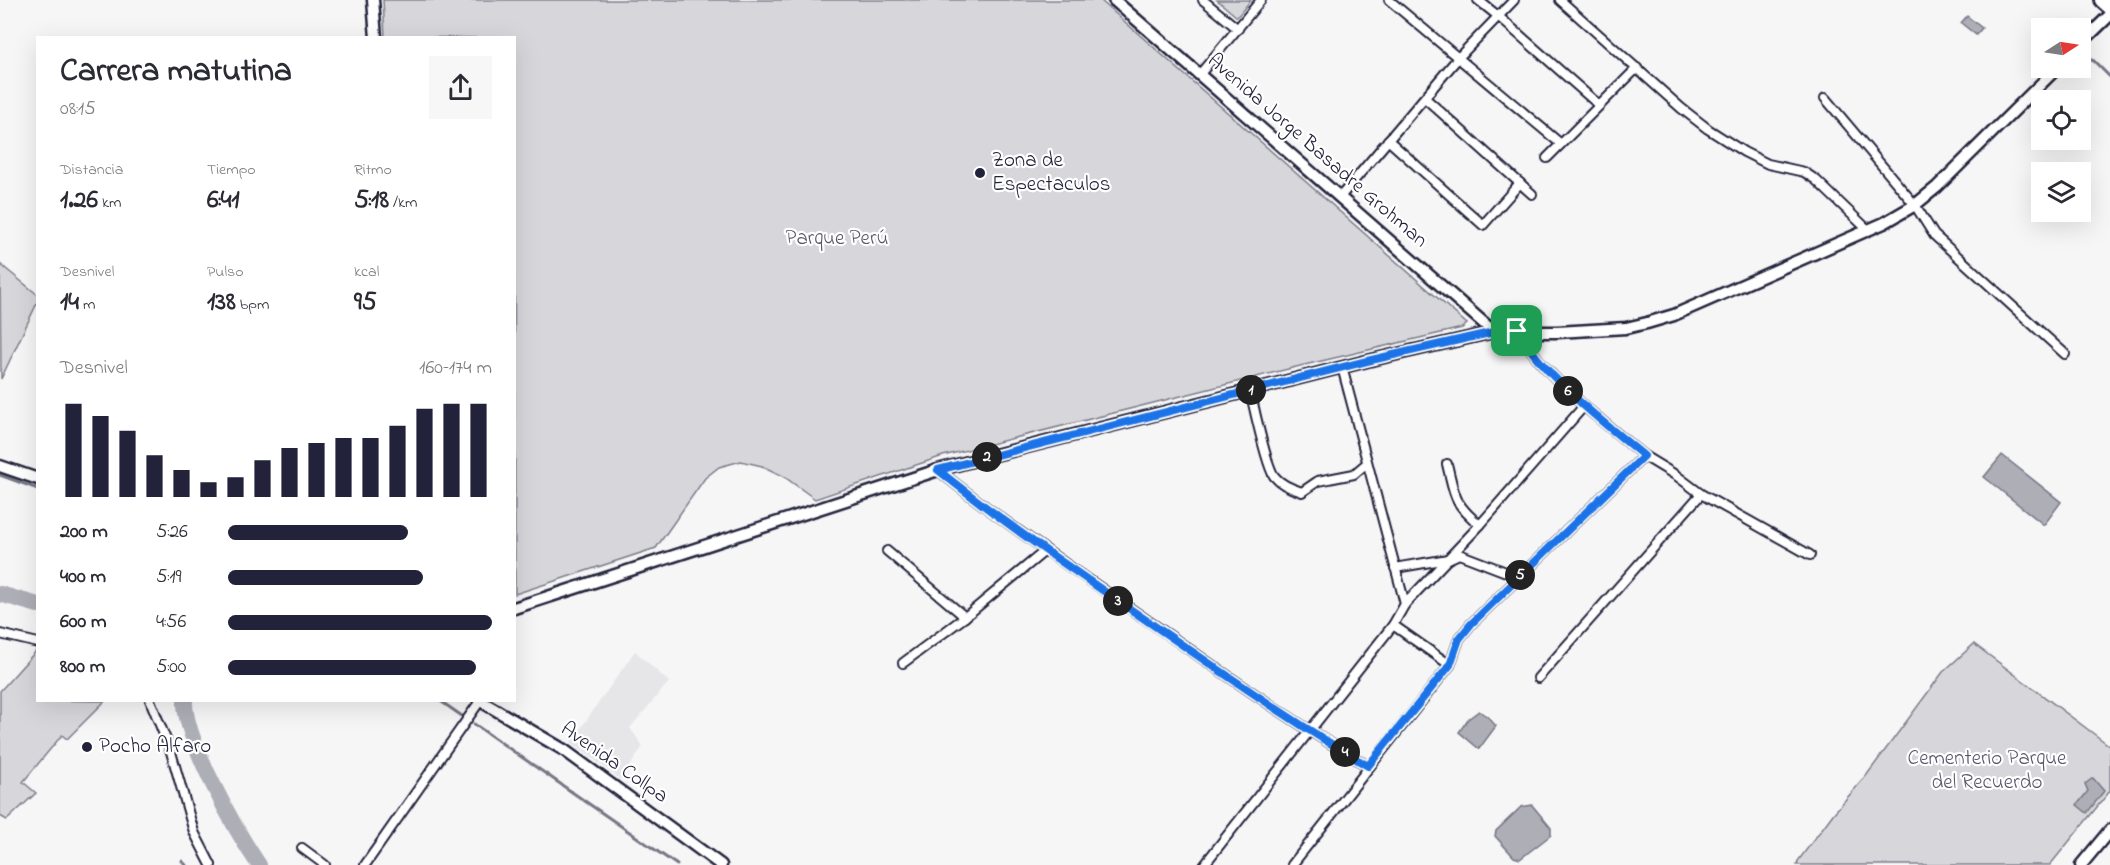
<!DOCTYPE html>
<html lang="es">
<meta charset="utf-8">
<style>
:root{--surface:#fff;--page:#f7f7f7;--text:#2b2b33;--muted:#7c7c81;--accent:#22223b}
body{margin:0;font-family:"Indie Flower",sans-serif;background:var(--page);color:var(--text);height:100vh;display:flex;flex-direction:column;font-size:22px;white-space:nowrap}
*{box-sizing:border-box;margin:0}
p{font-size:20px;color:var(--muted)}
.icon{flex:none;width:33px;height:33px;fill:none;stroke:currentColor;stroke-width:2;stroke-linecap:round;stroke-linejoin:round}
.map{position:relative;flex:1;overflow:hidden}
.sheet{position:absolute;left:36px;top:36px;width:480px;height:666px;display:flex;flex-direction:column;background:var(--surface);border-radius:0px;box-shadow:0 6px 24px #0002}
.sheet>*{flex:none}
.needle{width:39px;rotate:78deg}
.controls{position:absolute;left:2031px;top:18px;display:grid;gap:12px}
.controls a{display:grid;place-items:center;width:60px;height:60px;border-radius:0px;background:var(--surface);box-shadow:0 6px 24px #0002;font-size:30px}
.pin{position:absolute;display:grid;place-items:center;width:51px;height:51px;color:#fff;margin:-26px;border-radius:12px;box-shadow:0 3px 9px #0006}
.km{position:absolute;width:30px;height:30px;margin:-15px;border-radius:50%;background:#222;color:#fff;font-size:16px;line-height:30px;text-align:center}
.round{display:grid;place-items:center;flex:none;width:63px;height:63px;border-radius:0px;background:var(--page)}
.headline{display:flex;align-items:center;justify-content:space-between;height:102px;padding:0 24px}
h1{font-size:33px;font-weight:700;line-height:45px}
.figures{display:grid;grid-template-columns:repeat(3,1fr);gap:9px;height:102px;padding:6px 24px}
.figures div{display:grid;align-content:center}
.figures b{font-size:26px;font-weight:700}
.figures small{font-size:16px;font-weight:400}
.figures p{font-size:16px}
.chart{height:168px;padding:12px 24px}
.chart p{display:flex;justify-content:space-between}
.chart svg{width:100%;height:108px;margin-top:6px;stroke:var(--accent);stroke-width:6}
ul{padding:0 24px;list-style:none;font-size:20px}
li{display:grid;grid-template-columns:96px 72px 1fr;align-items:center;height:45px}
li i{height:15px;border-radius:8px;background:var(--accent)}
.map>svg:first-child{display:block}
.built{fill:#e6e6e9}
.green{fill:#d7d7db;stroke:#7c7c8b;stroke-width:1.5}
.water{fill:#aeaeb7;stroke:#767685;stroke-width:1.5}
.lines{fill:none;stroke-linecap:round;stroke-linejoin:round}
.stream{stroke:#767685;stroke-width:3}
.river{stroke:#aeaeb7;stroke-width:16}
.street-casing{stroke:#22223b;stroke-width:12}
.secondary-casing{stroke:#22223b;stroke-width:15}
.highway-casing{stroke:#22223b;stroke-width:18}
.street{stroke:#fff;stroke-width:8}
.secondary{stroke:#fff;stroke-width:10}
.highway{stroke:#fff;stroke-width:14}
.route-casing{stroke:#fff;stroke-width:12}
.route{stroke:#1a73e8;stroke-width:8}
.poi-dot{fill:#22223b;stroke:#fff;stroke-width:2}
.labels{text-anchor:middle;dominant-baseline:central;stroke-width:4.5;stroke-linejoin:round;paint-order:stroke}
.street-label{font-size:21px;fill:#22223b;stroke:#fff}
.poi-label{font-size:21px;fill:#22223b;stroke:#fff;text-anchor:start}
.park-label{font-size:21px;fill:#58586b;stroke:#fff}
</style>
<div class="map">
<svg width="2110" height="865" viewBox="0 0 2110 865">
<rect width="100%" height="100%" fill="#f6f6f7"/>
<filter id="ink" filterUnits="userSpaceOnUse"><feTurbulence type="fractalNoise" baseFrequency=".0167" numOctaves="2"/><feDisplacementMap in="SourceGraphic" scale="12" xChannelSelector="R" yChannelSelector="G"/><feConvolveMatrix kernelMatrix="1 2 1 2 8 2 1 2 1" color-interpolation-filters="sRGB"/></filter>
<g filter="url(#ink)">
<polygon class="built" points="635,651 669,682 630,728 643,746 621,780 571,742"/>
<g class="green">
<polygon points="383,0 1100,0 1467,324 1462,328 1300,366 943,456 815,499 783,476 762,466 741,461 719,467 705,478 656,548 515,594 514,38 385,37"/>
<polygon points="1217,0 1251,0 1237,17"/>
<polygon points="0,264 38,295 37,303 1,379"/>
<polygon points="1974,644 2110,746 2110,791 2050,865 1797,865 1798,861 1833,814 1866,776 1943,672"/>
<polygon points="37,650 38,700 105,701 67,739 62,735 23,782 36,793 7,820 0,816 0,691"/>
</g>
<g class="water">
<polygon points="1967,16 1982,28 1976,35 1961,23"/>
<polygon points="2002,455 2061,502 2044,525 1984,477"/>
<polygon points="1479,711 1488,717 1496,726 1479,749 1459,732 1468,719"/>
<polygon points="2093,778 2104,791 2087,813 2077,805 2088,791 2085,784"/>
<polygon points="1532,805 1551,828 1551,835 1520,859 1514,857 1495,836 1496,831 1521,807"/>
</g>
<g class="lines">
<g class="stream">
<polyline points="2080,56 2094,61 2110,77"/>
<polyline points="0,475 38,489"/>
<polyline points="439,700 462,716"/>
<polyline points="474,724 677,865"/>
<polyline points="182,861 186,865"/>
</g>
<g class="river">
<polyline points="0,594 38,605"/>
<path d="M185,700c-2,37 52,133 74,165"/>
</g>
<defs>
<g id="street">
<polyline points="1203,0 1238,29"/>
<polyline points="1389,0 1561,144"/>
<polyline points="1478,0 1498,16 1599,105"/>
<polyline points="1560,0 1681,108 1708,129 1744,152 1768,164 1804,172 1816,180 1868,230"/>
<polyline points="1200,74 1261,0"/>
<polyline points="1425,98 1532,194"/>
<polyline points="1825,98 1915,205 1934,235 2065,354"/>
<polyline points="1388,140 1483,225 1520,183"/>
<polyline points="1547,158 1637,68"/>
<polyline points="1340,197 1458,58 1514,0"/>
<polyline points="1517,331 1541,363 1558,381 1584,406 1644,456 1677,476 1701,494 1810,555"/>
<polyline points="1342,367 1405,604"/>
<path d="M1250,390c4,17 16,75 24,86 7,9 18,13 28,16l16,-11 36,-7 13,-11"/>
<path d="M1447,464c8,32 6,39 33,61"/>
<path d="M938,470c71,57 147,107 222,159 68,47 136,95 208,137"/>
<polyline points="887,551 965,617"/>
<polyline points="1395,568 1448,559 1459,554 1519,577"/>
<polyline points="1393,625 1450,665"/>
<polyline points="0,634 38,643"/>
<polyline points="903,663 965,617 1046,550"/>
<polyline points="1538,678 1701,494"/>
<polyline points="150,700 171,752 194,832 211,865"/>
<polyline points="302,848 325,865"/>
<polyline points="365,865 480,701"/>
<polyline points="1204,865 1393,625 1405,604 1480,525 1584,406"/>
<polyline points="1292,865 1450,665 1459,639 1471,624 1644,456"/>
</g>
<g id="secondary">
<polyline points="373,0 376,38"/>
<polyline points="1114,0 1494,332"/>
<polyline points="2080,44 2110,15"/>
<polyline points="0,466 38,479"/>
<polyline points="514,608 938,470 983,458 1367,361 1494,332 1557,332 1626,328 1647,323 1674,315 1884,223 1915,205 1937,187 2057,68"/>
<polyline points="479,700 564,750 721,865"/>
<polyline points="2081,865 2110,830"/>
</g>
<polyline id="highway" points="2102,0 2110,7"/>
</defs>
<use href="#street" class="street-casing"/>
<use href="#secondary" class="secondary-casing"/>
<use href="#highway" class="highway-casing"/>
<use href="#street" class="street"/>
<use href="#secondary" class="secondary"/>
<use href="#highway" class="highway"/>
</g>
</g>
<g class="lines" filter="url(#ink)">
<defs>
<path id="route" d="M1517,331c9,11 16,23 26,34 30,34 66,62 101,91l-173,168 -12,15 -9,26 -82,101c-72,-42 -140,-90 -209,-137 -74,-51 -150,-102 -221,-159l429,-109 127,-29z"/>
</defs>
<use href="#route" class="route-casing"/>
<use href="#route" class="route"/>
</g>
<g class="poi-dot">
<circle cx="980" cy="173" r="6"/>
<circle cx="87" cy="747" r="6"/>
</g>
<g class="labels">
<g class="street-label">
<text transform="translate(1317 151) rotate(41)">Avenida Jorge Basadre Grohman</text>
<text transform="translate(614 763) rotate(35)">Avenida Collpa</text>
</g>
<g class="poi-label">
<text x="992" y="161">Zona de<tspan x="992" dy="24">Espectaculos</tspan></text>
<text x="99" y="747">Pocho Alfaro</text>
</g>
<g class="park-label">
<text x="837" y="239">Parque Perú</text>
<text x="1987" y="759">Cementerio Parque<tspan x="1987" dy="24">del Recuerdo</tspan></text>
</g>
</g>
</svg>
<div class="controls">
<a><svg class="needle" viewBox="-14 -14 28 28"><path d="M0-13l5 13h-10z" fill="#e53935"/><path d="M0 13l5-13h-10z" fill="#7c7c81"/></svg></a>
<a><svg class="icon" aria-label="locate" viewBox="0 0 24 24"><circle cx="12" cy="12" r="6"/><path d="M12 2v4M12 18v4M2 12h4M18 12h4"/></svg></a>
<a><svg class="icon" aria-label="layers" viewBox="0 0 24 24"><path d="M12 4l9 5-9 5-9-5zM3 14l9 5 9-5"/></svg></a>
</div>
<div class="pin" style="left:1517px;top:331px;background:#1e9e55"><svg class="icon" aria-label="arrive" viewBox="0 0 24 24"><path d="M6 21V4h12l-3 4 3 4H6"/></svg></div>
<b class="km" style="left:1251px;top:390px">1</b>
<b class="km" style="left:987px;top:457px">2</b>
<b class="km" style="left:1118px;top:601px">3</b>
<b class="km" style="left:1345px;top:752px">4</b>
<b class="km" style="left:1520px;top:575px">5</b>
<b class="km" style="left:1568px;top:391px">6</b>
<section class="sheet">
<div class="headline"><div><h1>Carrera matutina</h1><p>08:15</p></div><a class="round"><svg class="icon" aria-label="share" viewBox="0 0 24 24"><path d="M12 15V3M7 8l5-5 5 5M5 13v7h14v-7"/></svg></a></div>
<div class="figures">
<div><p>Distancia</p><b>1.26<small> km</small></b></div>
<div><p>Tiempo</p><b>6:41</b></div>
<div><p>Ritmo</p><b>5:18<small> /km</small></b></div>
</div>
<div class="figures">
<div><p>Desnivel</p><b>14<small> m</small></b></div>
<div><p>Pulso</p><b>138<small> bpm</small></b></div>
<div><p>kcal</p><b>95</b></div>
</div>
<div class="chart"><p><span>Desnivel</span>160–174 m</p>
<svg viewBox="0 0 160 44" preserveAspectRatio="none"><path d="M5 44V6M15 44V11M25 44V17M35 44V27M45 44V33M55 44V38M65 44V36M75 44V29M85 44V24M95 44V22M105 44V20M115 44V20M125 44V15M135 44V8M145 44V6M155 44V6"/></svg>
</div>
<ul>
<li><b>200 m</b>5:26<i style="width:68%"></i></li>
<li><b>400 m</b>5:19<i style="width:74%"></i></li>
<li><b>600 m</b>4:56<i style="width:100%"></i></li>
<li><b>800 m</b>5:00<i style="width:94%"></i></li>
</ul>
</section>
</div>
